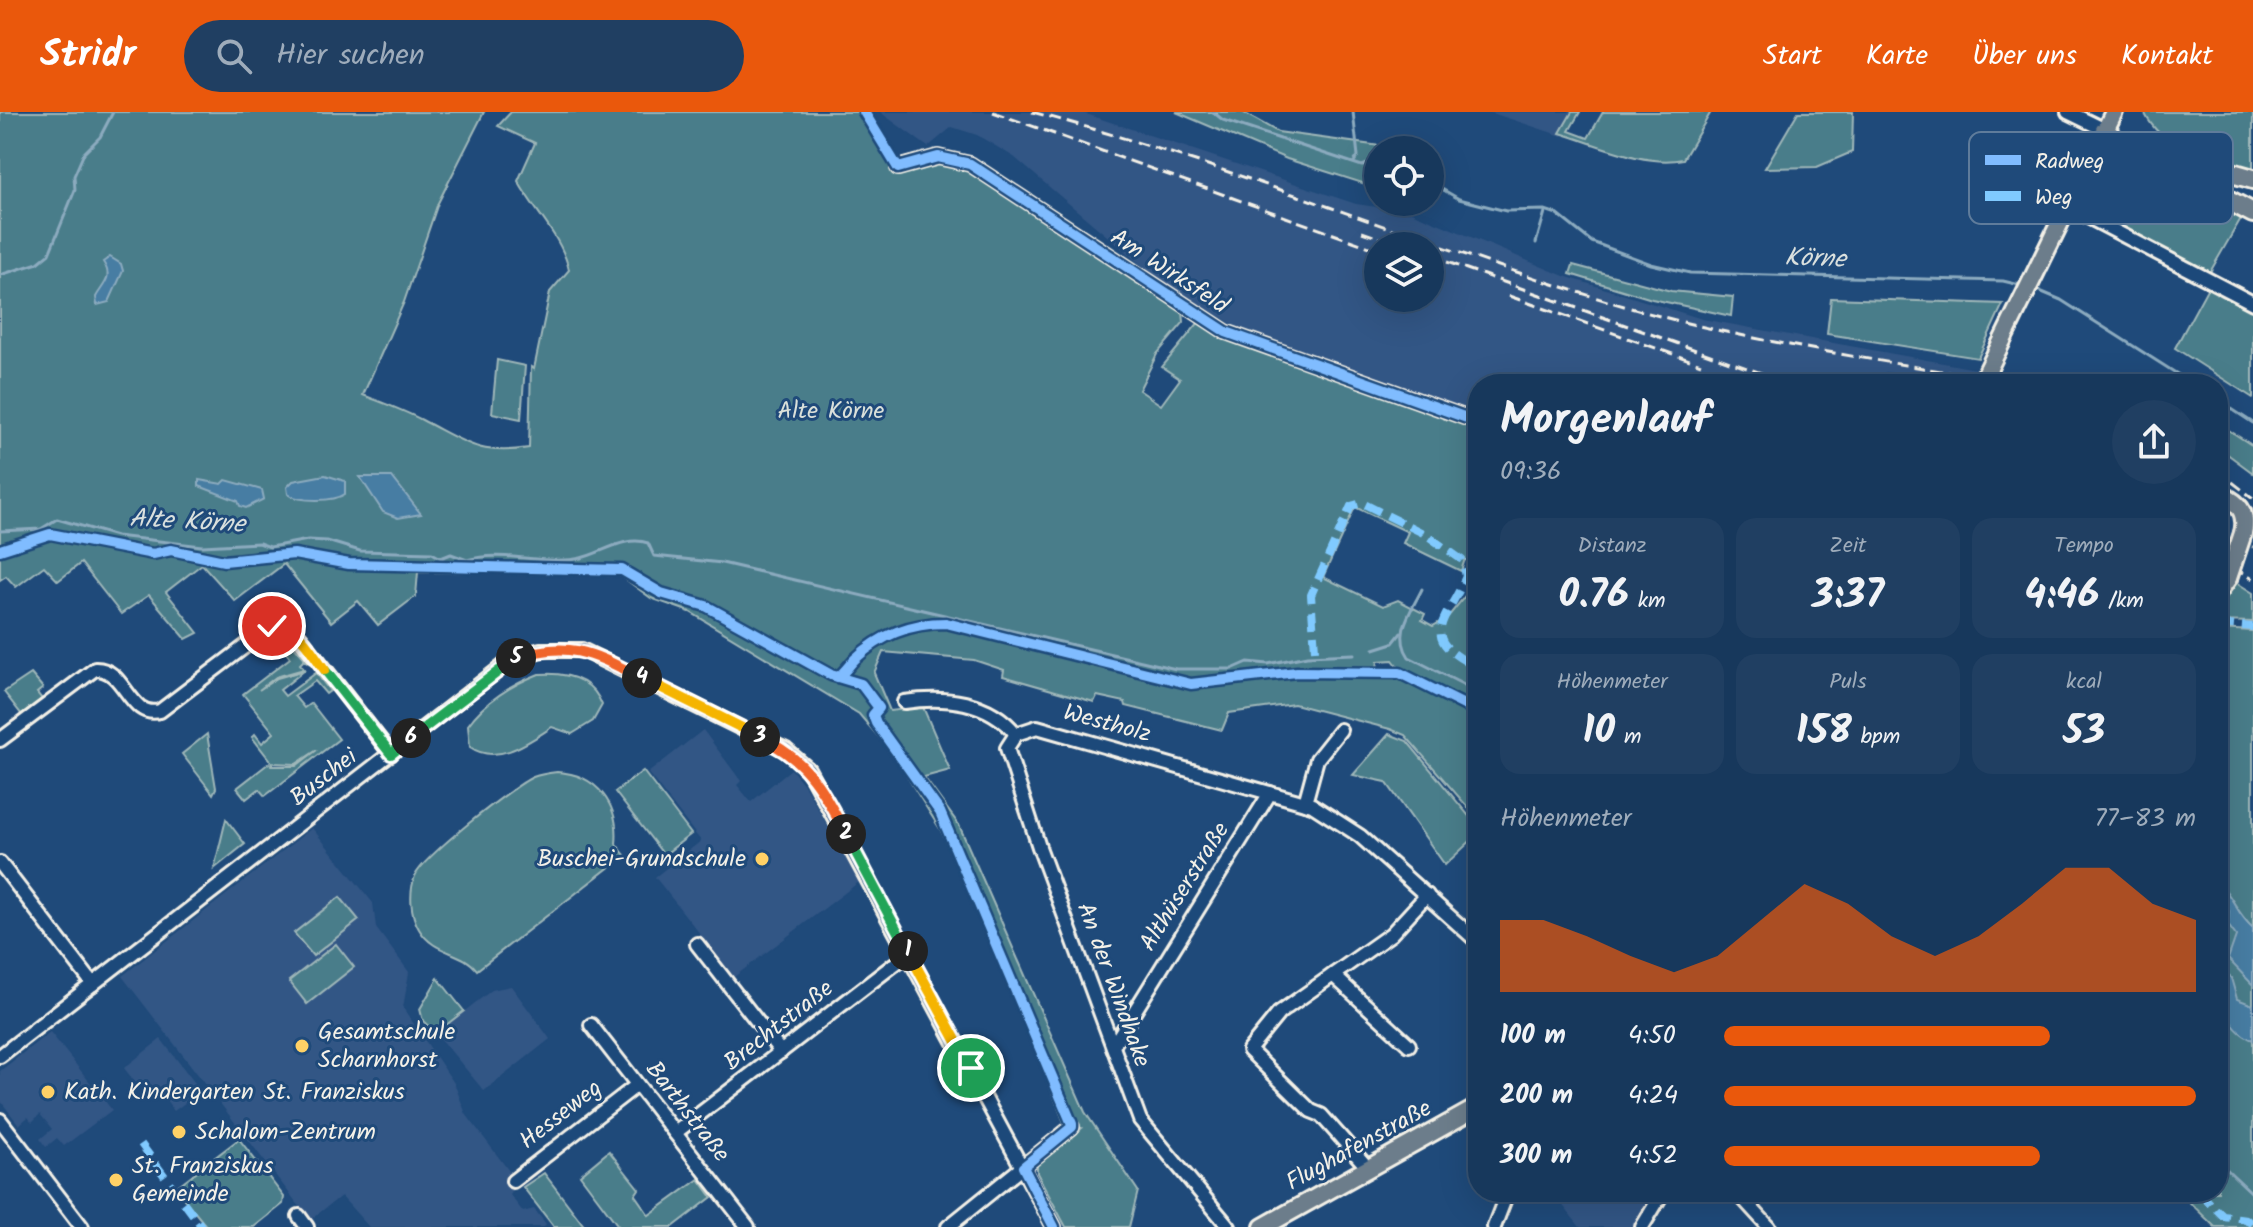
<!DOCTYPE html>
<html lang="de">
<meta charset="utf-8">
<style>
:root{--surface:#17385c;--page:#203f62;--text:#f1f3f6;--muted:#9eacbb;--line:#365272;--accent:#ea580c}
body{margin:0;font-family:Kalam,sans-serif;background:var(--page);color:var(--text);height:100vh;display:flex;flex-direction:column;font-size:30px;white-space:nowrap}
*{box-sizing:border-box;margin:0}
p{font-size:26px;color:var(--muted)}
.icon{flex:none;width:44px;height:44px;fill:none;stroke:currentColor;stroke-width:2;stroke-linecap:round;stroke-linejoin:round}
.map{position:relative;flex:1;overflow:hidden}
.sheet{position:absolute;left:1468px;top:262px;width:760px;height:828px;display:flex;flex-direction:column;background:var(--surface);border-radius:32px;box-shadow:0 8px 32px #0002,0 0 0 2px var(--line)}
.sheet>*{flex:none}
.buttons{position:absolute;left:1364px;top:24px;display:grid;gap:16px}
.buttons a{display:grid;place-items:center;width:80px;height:80px;border-radius:50%;background:var(--surface);box-shadow:0 8px 32px #0002,0 0 0 2px var(--line);font-size:40px}
.pin{position:absolute;display:grid;place-items:center;width:68px;height:68px;color:#fff;margin:-34px;border:4px solid #fff;border-radius:50%;box-shadow:0 2px 8px #0007}
.km{position:absolute;width:40px;height:40px;margin:-20px;border-radius:50%;background:#222;color:#fff;font-size:22px;line-height:40px;text-align:center}
.round{display:grid;place-items:center;flex:none;width:84px;height:84px;border-radius:42px;background:var(--page)}
.summary{display:flex;align-items:center;justify-content:space-between;height:136px;padding:0 32px}
h1{font-size:44px;font-weight:700;line-height:60px}
.stats{display:grid;grid-template-columns:repeat(3,1fr);gap:12px;height:136px;padding:8px 32px}
.stats div{display:grid;align-content:center;border-radius:20px;background:var(--page);text-align:center}
.stats b{font-size:40px;font-weight:700}
.stats small{font-size:22px;font-weight:400}
.stats p{font-size:22px}
.chart{height:224px;padding:16px 32px}
.chart p{display:flex;justify-content:space-between}
.chart svg{width:100%;height:144px;margin-top:8px;fill:var(--accent);opacity:.7}
ul{padding:0 32px;list-style:none;font-size:26px}
li{display:grid;grid-template-columns:128px 96px 1fr;align-items:center;height:60px}
li i{height:20px;border-radius:10px;background:var(--accent)}
header{display:flex;align-items:center;gap:48px;box-sizing:border-box;height:112px;padding:0 40px;background:var(--accent);color:#fff}
header strong{font-size:38px}
nav{display:flex;gap:44px;margin-inline-start:auto;font-size:28px}
.search{width:560px;height:72px;background:var(--page);display:flex;align-items:center;gap:20px;box-sizing:border-box;padding:0 28px;border-radius:44px;color:var(--muted);font-size:30px}
.map>svg:first-child{display:block}
.built{fill:#335685;fill-rule:evenodd}
.green{fill:#4a7d8a;stroke:#9fb7b9;stroke-width:2}
.water{fill:#467da3;stroke:#8cabbf;stroke-width:2}
.lines{fill:none;stroke-linecap:round;stroke-linejoin:round}
.stream{stroke:#8cabbf;stroke-width:3}
.minor-casing{stroke:#f4f1e8;stroke-width:18}
.major-casing{stroke:#f4f1e8;stroke-width:22}
.highway-casing{stroke:#f4f1e8;stroke-width:24}
.minor{stroke:#1f4a7a;stroke-width:12}
.major{stroke:#6c7d8b;stroke-width:16}
.highway{stroke:#6c7d8b;stroke-width:18}
.rail{stroke:#f4f1e8;stroke-width:3;stroke-dasharray:12 6;stroke-linecap:butt}
.major-bridge-casing{stroke:#f4f1e8;stroke-width:22;stroke-linecap:butt}
.major-bridge{stroke:#6c7d8b;stroke-width:16}
.quiet{stroke:#80caff;stroke-width:8;stroke-dasharray:16 8;stroke-linecap:butt}
.cycleway-casing{stroke:#1f4a7a;stroke-width:15}
.cycleway{stroke:#80bcff;stroke-width:10}
.split-1-casing{stroke:#fff;stroke-width:16}
.split-2-casing{stroke:#fff;stroke-width:16}
.split-3-casing{stroke:#fff;stroke-width:16}
.split-4-casing{stroke:#fff;stroke-width:16}
.split-5-casing{stroke:#fff;stroke-width:16}
.split-6-casing{stroke:#fff;stroke-width:16}
.split-7-casing{stroke:#fff;stroke-width:16}
.split-8-casing{stroke:#fff;stroke-width:16}
.split-1{stroke:#f5b400;stroke-width:10}
.split-2{stroke:#22a559;stroke-width:10}
.split-3{stroke:#f0652b;stroke-width:10}
.split-4{stroke:#f5b400;stroke-width:10}
.split-5{stroke:#f0652b;stroke-width:10}
.split-6{stroke:#22a559;stroke-width:10}
.split-7{stroke:#22a559;stroke-width:10}
.split-8{stroke:#f5b400;stroke-width:10}
.poi-dot{fill:#ffd166;stroke:#1f4a7a;stroke-width:3}
.labels{text-anchor:middle;dominant-baseline:central;stroke-width:6;stroke-linejoin:round;paint-order:stroke}
.street-label{font-size:24px;fill:#f4f1e8;stroke:#1f4a7a}
.park-label{font-size:24px;fill:#dae0da;stroke:#1f4a7a}
.poi-label{font-size:24px;fill:#f4f1e8;stroke:#1f4a7a;text-anchor:start}
.water-label{font-size:26px;font-style:italic;fill:#dae0de;stroke:#1f4a7a}
.key{fill:#1f4a7a;stroke:#5f7c9b;stroke-width:2}
.key-label{font-size:22px;fill:#f4f1e8}
</style>
<header>
<strong>Stridr</strong>
<div class="search"><svg class="icon" aria-label="search" viewBox="0 0 24 24"><circle cx="10" cy="10" r="6"/><path d="M15 15l6 6"/></svg>Hier suchen</div>
<nav><a>Start</a><a>Karte</a><a>Über uns</a><a>Kontakt</a></nav>
</header>
<div class="map">
<svg width="2253" height="1115" viewBox="0 0 2253 1115">
<rect width="100%" height="100%" fill="#1f4a7a"/>
<filter id="ink" filterUnits="userSpaceOnUse"><feTurbulence type="fractalNoise" baseFrequency=".0125" numOctaves="2"/><feDisplacementMap in="SourceGraphic" scale="16" xChannelSelector="R" yChannelSelector="G"/><feConvolveMatrix kernelMatrix="1 2 1 2 8 2 1 2 1" color-interpolation-filters="sRGB"/></filter>
<g filter="url(#ink)">
<g class="built">
<path d="M880,0h200l276,92 55,8 153,64 138,43 274,50 -7,15 -84,-12 -2,12h-405v30l-244,-89 -74,-44 -146,-124 -37,-22 -25,-8 -24,20zM1430,134v52h-52v-52z"/>
<polygon points="1489,0 1576,0 1562,24"/>
<polygon points="703,618 741,669 737,673 751,690 791,657 805,674 859,770 734,865 655,765 701,729 648,661"/>
<polygon points="312,716 373,791 376,816 409,860 403,896 454,971 466,1002 518,1071 510,1083 523,1100 534,1097 546,1112 544,1115 369,1115 341,1084 310,1108 122,864"/>
<polygon points="511,874 550,927 484,979 436,921 492,878"/>
<polygon points="50,920 112,998 64,1034 57,1026 46,1035 40,1027 52,1017 40,1002 32,1010 28,1005 19,1013 0,988 0,959"/>
<polygon points="161,927 201,979 174,999 161,981 154,986 146,975 141,978 124,956"/>
<polygon points="1561,1080 1657,1080 1636,1115 1580,1115 1557,1086"/>
</g>
<g class="green">
<path d="M0,0h484l-46,91 -34,99 -41,93c20,8 40,15 59,25 43,22 57,36 107,28l2,-81 3,2 16,-77 19,-22c-7,-33 -35,-59 -51,-89l17,-38 -37,-17 13,-14h348l14,12 20,50 42,-14 30,5 218,147 1,10 -27,32 -18,36 22,15 19,-26 -18,-12 37,-45 36,17 243,85v146l-13,-11 -4,12 -58,-28 5,-11 -53,-25 -32,70 60,29 15,-6 27,14 -3,6 11,6 15,-9 30,-37v129l-77,-39 -8,-10 -15,1 -1,7 21,3 1,7 79,38v103l-73,-84 -15,-6 -96,-25 -65,9 -7,17 -96,-24 -1,-4 -28,-6 -3,6 -91,-26 1,-6 -30,-10 -91,-8 -9,21 16,38 33,-4 27,63 -26,7 35,48 126,287 53,79 -9,36h-63l-29,-54v-8l45,-37 -17,-3 -89,-223 -36,-73 -48,-76 -33,-39 -169,-102 -39,-14 -33,-24 -200,-2 -2,24 -38,29 -20,-24 -27,21 -47,-58 -49,37 -33,-37 -36,28 32,41 -12,6 -37,-44 -28,19 -40,-51 -23,18 -14,-15 -28,21 -10,-11 -6,4z"/>
<polygon points="1176,0 1242,0 1278,20 1380,34 1385,38 1378,38 1378,76 1287,47"/>
<path d="M1572,0h8l-11,19 19,7 15,-26h108l-28,47c-39,8 -86,-15 -123,-26z"/>
<polygon points="1798,0 1853,0 1852,40 1817,55 1765,56"/>
<path d="M2144,0h109v61c-41,-11 -89,-20 -109,-61z"/>
<polygon points="2132,47 2243,103 2210,160 2106,109 2116,89 2094,77 2112,49"/>
<polygon points="1573,153 1671,179 1733,185 1731,204 1652,187 1570,162"/>
<polygon points="2208,175 2253,199 2253,286 2175,236"/>
<polygon points="1831,186 2003,192 1978,246 1827,222"/>
<polygon points="497,248 525,254 521,307 492,301"/>
<polygon points="2218,311 2253,334 2253,361 2218,335"/>
<polygon points="2234,469 2253,481 2253,510 2218,509 2218,489"/>
<polygon points="2218,517 2253,519 2253,1115 2215,1115 2179,1080 2218,1080"/>
<polygon points="284,523 310,552 304,548 300,552 304,557 276,565 259,578 277,566 305,558 280,578 285,584 316,561 330,579 326,582 315,569 294,584 304,596 311,591 339,627 265,684 259,677 246,687 237,676 269,651 272,654 296,654 317,638 296,652 272,651 252,625 255,622 262,631 274,621 243,582 290,546 281,533 272,539 265,531"/>
<polygon points="31,562 43,576 37,581 42,587 22,603 4,580"/>
<path d="M539,562c28,-2 53,4 63,31l-9,16 -21,13 -20,-7c-23,15 -55,39 -82,20l-2,-22c16,-23 45,-41 71,-51z"/>
<polygon points="207,622 216,676 213,682 182,642"/>
<polygon points="1389,622 1407,629 1478,715 1478,722 1445,753 1386,670 1353,663"/>
<polygon points="643,659 691,722 664,743 615,680"/>
<path d="M557,660c40,2 63,33 59,72l9,11 -148,115c-15,-20 -43,-15 -58,-41 -9,-15 -10,-37 -4,-53 8,-19 98,-90 118,-99 8,-3 16,-4 24,-5z"/>
<polygon points="226,707 245,732 214,757"/>
<polygon points="340,785 359,808 313,844 294,821"/>
<polygon points="336,832 354,855 307,892 289,869"/>
<polygon points="438,866 464,899 436,921 423,909 420,897"/>
<polygon points="239,1027 284,1085 283,1092 254,1115 207,1115 175,1076"/>
<polygon points="609,1039 639,1077 635,1083 649,1103 699,1067 712,1085 673,1115 619,1115 580,1063"/>
<polygon points="544,1061 585,1115 554,1115 523,1075"/>
</g>
<g class="water">
<path d="M110,145l11,7 2,7 -14,31 -12,3 -1,-8c7,-13 18,-19 7,-35z"/>
<path d="M325,363l20,6v13c-11,8 -46,8 -57,0l-1,-7 6,-6z"/>
<polygon points="360,365 392,365 421,402 398,406 383,400"/>
<polygon points="199,368 222,372 226,368 262,378 264,387 246,396 240,394 238,389 199,374"/>
<path d="M2218,743l4,10 -1,20c13,14 17,30 32,43v57l-25,-26 8,-23 -8,-11 1,-14 -11,-14z"/>
<path d="M2218,854l13,12 6,21 16,6v35c-29,-11 -35,-47 -35,-74z"/>
</g>
<g class="lines">
<g class="stream">
<polyline points="1213,0 1223,8 1362,54 1378,48"/>
<polyline points="1353,0 1358,44 1354,50"/>
<polyline points="1430,70 1459,87 1506,99 1545,98 1557,102 1592,130 1651,152 1690,161 2003,169 2024,174"/>
<polyline points="1536,131 1545,100"/>
<polyline points="0,163 38,151 49,142 75,78 74,64 84,41 100,25 113,0"/>
<polyline points="2035,177 2061,188 2193,272"/>
<polyline points="2218,288 2253,311"/>
<path d="M0,419l41,-2 16,-10 59,17 86,10 57,-3 11,4 38,-7 19,1 33,10 72,2 9,5 10,-4 16,6c36,-11 77,6 114,-2 22,-5 44,-23 67,-15l6,13 68,7 454,106h56l16,-7 20,2 39,-8 47,-2"/>
<path d="M1422,477c-11,23 -29,44 -13,68l69,35"/>
<polyline points="1374,537 1393,531 1401,521"/>
<polyline points="2218,1049 2253,1082"/>
</g>
<defs>
<g id="minor">
<polyline points="2068,0 2105,18"/>
<polyline points="898,56 938,45 970,52 1226,220 1478,310"/>
<polyline points="2067,94 2253,191"/>
<path d="M904,590c40,-6 85,-2 112,32"/>
<polyline points="1016,622 1007,636 1039,735 1140,1008 1229,1115"/>
<polyline points="1016,622 1037,615 1312,693 1360,724 1478,830"/>
<path d="M0,628l95,-71c31,-1 33,50 65,42l112,-85 11,-2 10,4 98,126"/>
<polyline points="1305,691 1317,647 1340,618"/>
<polyline points="0,751 93,872"/>
<polyline points="697,832 781,940"/>
<polyline points="1333,863 1409,933"/>
<polyline points="591,913 748,1115"/>
<polyline points="1113,934 1270,681"/>
<polyline points="0,944 511,548 540,538 582,538 765,628 786,638 808,657 1054,1115"/>
<polyline points="0,1008 82,1115"/>
<polyline points="675,1021 909,841"/>
<polyline points="1368,1056 1321,1003 1311,999 1249,938 1279,901 1391,822 1427,783"/>
<polyline points="513,1069 637,973"/>
<polyline points="1737,1080 1769,1115"/>
<polyline points="299,1104 307,1115"/>
<polyline points="948,1115 1072,1015"/>
<polyline points="1494,1115 1504,1089"/>
<polyline points="1642,1115 1663,1080"/>
</g>
<g id="major">
<polyline points="2074,81 2092,69 2109,43 2136,39"/>
<polyline points="1981,272 2114,0"/>
<path d="M2218,382c20,7 30,18 25,39"/>
<polyline points="2218,480 2228,466"/>
<polyline points="1263,1115 1478,995"/>
</g>
<g id="highway">
<polyline points="2105,18 2116,29 2253,101"/>
<polyline points="2160,37 2180,46 2253,67"/>
</g>
</defs>
<use href="#minor" class="minor-casing"/>
<use href="#major" class="major-casing"/>
<use href="#highway" class="highway-casing"/>
<use href="#minor" class="minor"/>
<use href="#major" class="major"/>
<use href="#highway" class="highway"/>
<g class="rail">
<polyline points="993,0 1378,138"/>
<path d="M1032,0c201,53 393,135 592,194 128,38 260,54 391,78"/>
<polyline points="1362,120 1403,134"/>
<polyline points="1430,144 1792,272"/>
<polyline points="1509,184 1701,252"/>
<polyline points="2218,359 2253,386"/>
<polyline points="2218,423 2253,435"/>
<polyline points="2218,446 2253,467"/>
</g>
<defs>
<polyline id="major-bridge" points="2228,466 2243,421"/>
</defs>
<use href="#major-bridge" class="major-bridge-casing"/>
<use href="#major-bridge" class="major-bridge"/>
<g class="quiet">
<polyline points="2218,512 2253,515"/>
<path d="M1315,538l-4,-55 40,-89 11,-3 63,31 37,26 4,16c-20,48 -51,60 12,92"/>
<polyline points="141,1032 202,1115"/>
<polyline points="2199,1080 2223,1104 2246,1107 2253,1113"/>
</g>
<defs>
<g id="cycleway">
<polyline points="864,0 898,56 938,45 970,52 1226,220 1478,310"/>
<polyline points="0,438 50,422 153,442 171,438 224,449 294,442 349,452 622,458 661,481 706,494 831,563 861,572 879,596 873,603 876,611 940,700 1072,1012 1072,1015 1023,1055 1054,1115"/>
<path d="M838,565c7,-5 11,-12 17,-18 26,-25 56,-36 91,-36l245,61 106,-12 103,1 78,39"/>
</g>
</defs>
<use href="#cycleway" class="cycleway-casing"/>
<use href="#cycleway" class="cycleway"/>
</g>
</g>
<g class="lines" filter="url(#ink)">
<defs>
<polyline id="split-1" points="908,839 971,956"/>
<polyline id="split-2" points="846,722 908,839"/>
<path id="split-3" d="M760,625c49,24 61,51 86,97"/>
<polyline id="split-4" points="642,566 760,625"/>
<path id="split-5" d="M516,546c53,-19 78,-4 126,20"/>
<polyline id="split-6" points="411,626 516,546"/>
<polyline id="split-7" points="325,558 391,642 411,626"/>
<path id="split-8" d="M272,514c25,-5 39,26 53,44"/>
</defs>
<use href="#split-1" class="split-1-casing"/>
<use href="#split-2" class="split-2-casing"/>
<use href="#split-3" class="split-3-casing"/>
<use href="#split-4" class="split-4-casing"/>
<use href="#split-5" class="split-5-casing"/>
<use href="#split-6" class="split-6-casing"/>
<use href="#split-7" class="split-7-casing"/>
<use href="#split-8" class="split-8-casing"/>
<use href="#split-1" class="split-1"/>
<use href="#split-2" class="split-2"/>
<use href="#split-3" class="split-3"/>
<use href="#split-4" class="split-4"/>
<use href="#split-5" class="split-5"/>
<use href="#split-6" class="split-6"/>
<use href="#split-7" class="split-7"/>
<use href="#split-8" class="split-8"/>
</g>
<g class="poi-dot">
<circle cx="762" cy="747" r="8"/>
<circle cx="302" cy="934" r="8"/>
<circle cx="48" cy="980" r="8"/>
<circle cx="179" cy="1020" r="8"/>
<circle cx="116" cy="1068" r="8"/>
</g>
<g class="labels">
<g class="street-label">
<text transform="translate(1169 160) rotate(33)">Am Wirksfeld</text>
<text transform="translate(1107 612) rotate(15)">Westholz</text>
<text transform="translate(324 666) rotate(-38)">Buschei</text>
<text transform="translate(1185 775) rotate(-58)">Althüserstraße</text>
<text transform="translate(1113 873) rotate(70)">An der Windhake</text>
<text transform="translate(779 914) rotate(-38)">Brechtstraße</text>
<text transform="translate(687 1000) rotate(52)">Barthstraße</text>
<text transform="translate(561 1003) rotate(-38)">Hesseweg</text>
<text transform="translate(1359 1034) rotate(-29)">Flughafenstraße</text>
</g>
<g class="park-label">
<text x="831" y="299">Alte Körne</text>
</g>
<g class="poi-label">
<text x="746" y="747" text-anchor="end">Buschei-Grundschule</text>
<text x="318" y="920">Gesamtschule<tspan x="318" dy="28">Scharnhorst</tspan></text>
<text x="64" y="980">Kath. Kindergarten St. Franziskus</text>
<text x="195" y="1020">Schalom-Zentrum</text>
<text x="132" y="1054">St. Franziskus<tspan x="132" dy="28">Gemeinde</tspan></text>
</g>
<g class="water-label">
<text transform="translate(1815 147) rotate(2)">Körne</text>
<text transform="translate(187 410) rotate(3)">Alte Körne</text>
</g>
</g>
<rect x="1969" y="20" width="264" height="92" rx="12" class="key"/>
<rect x="1985" y="43" width="36" height="10" fill="#80bcff"/>
<rect x="1985" y="79" width="36" height="10" fill="#80caff"/>
<g class="key-label">
<text x="2035" y="56">Radweg</text>
<text x="2035" y="92">Weg</text>
</g>
</svg>
<div class="buttons">
<a><svg class="icon" aria-label="locate" viewBox="0 0 24 24"><circle cx="12" cy="12" r="6"/><path d="M12 2v4M12 18v4M2 12h4M18 12h4"/></svg></a>
<a><svg class="icon" aria-label="layers" viewBox="0 0 24 24"><path d="M12 4l9 5-9 5-9-5zM3 14l9 5 9-5"/></svg></a>
</div>
<div class="pin" style="left:971px;top:956px;background:#1e9e55"><svg class="icon" aria-label="arrive" viewBox="0 0 24 24"><path d="M6 21V4h12l-3 4 3 4H6"/></svg></div>
<div class="pin" style="left:272px;top:514px;background:#d93025"><svg class="icon" aria-label="check" viewBox="0 0 24 24"><path d="M5 12l5 5 9-10"/></svg></div>
<b class="km" style="left:908px;top:839px">1</b>
<b class="km" style="left:846px;top:722px">2</b>
<b class="km" style="left:760px;top:625px">3</b>
<b class="km" style="left:642px;top:566px">4</b>
<b class="km" style="left:516px;top:546px">5</b>
<b class="km" style="left:411px;top:626px">6</b>
<section class="sheet">
<div class="summary"><div><h1>Morgenlauf</h1><p>09:36</p></div><a class="round"><svg class="icon" aria-label="share" viewBox="0 0 24 24"><path d="M12 15V3M7 8l5-5 5 5M5 13v7h14v-7"/></svg></a></div>
<div class="stats">
<div><p>Distanz</p><b>0.76<small> km</small></b></div>
<div><p>Zeit</p><b>3:37</b></div>
<div><p>Tempo</p><b>4:46<small> /km</small></b></div>
</div>
<div class="stats">
<div><p>Höhenmeter</p><b>10<small> m</small></b></div>
<div><p>Puls</p><b>158<small> bpm</small></b></div>
<div><p>kcal</p><b>53</b></div>
</div>
<div class="chart"><p><span>Höhenmeter</span>77–83 m</p>
<svg viewBox="0 0 160 44" preserveAspectRatio="none"><path d="M0 44V22L10 22L20 27L30 33L40 38L50 33L60 22L70 11L80 17L90 27L100 33L110 27L120 17L130 6L140 6L150 17L160 22V44z"/></svg>
</div>
<ul>
<li><b>100 m</b>4:50<i style="width:69%"></i></li>
<li><b>200 m</b>4:24<i style="width:100%"></i></li>
<li><b>300 m</b>4:52<i style="width:67%"></i></li>
</ul>
</section>
</div>
